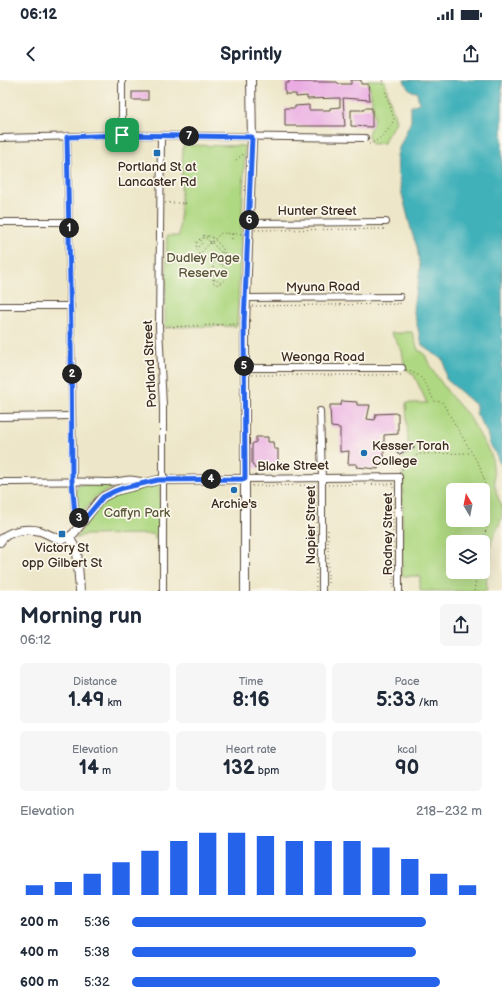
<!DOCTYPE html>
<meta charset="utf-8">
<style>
:root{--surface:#fff;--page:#f6f6f7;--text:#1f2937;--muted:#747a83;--accent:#2563eb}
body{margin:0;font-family:"Balsamiq Sans",sans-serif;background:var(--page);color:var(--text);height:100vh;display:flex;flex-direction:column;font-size:15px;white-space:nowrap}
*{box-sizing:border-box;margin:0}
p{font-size:13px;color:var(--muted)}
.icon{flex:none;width:22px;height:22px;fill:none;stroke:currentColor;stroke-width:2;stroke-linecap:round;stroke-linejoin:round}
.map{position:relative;height:511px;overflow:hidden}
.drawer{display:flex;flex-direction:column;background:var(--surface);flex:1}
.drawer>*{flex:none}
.needle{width:26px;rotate:350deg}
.controls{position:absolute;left:446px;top:403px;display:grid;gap:8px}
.controls a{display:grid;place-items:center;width:44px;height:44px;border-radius:6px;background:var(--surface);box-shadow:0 4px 16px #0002;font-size:20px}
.pin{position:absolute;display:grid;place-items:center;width:34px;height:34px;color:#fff;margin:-17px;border-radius:8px;box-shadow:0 2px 6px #0006}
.km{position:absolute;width:20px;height:20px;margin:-10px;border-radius:50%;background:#222;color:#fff;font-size:11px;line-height:20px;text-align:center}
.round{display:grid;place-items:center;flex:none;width:42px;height:42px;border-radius:6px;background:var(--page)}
.overview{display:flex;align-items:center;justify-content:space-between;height:68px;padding:0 20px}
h1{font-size:22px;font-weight:800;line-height:30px}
.stats{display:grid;grid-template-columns:repeat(3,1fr);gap:6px;height:68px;padding:4px 20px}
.stats div{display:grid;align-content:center;border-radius:6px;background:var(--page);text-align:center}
.stats b{font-size:20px;font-weight:800}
.stats small{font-size:11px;font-weight:400}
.stats p{font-size:11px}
.chart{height:112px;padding:8px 20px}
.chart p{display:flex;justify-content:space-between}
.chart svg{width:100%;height:72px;margin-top:4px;stroke:var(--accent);stroke-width:6}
ul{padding:0 20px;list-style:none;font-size:13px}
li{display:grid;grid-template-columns:64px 48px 1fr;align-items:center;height:30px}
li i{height:10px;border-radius:5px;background:var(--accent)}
.status{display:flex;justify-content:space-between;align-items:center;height:28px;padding:0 20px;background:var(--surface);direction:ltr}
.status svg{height:11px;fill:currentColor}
header{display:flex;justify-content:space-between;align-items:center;height:52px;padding:0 20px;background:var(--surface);font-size:18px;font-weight:800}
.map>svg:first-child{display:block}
.green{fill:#afd882;stroke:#758150;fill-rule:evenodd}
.water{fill:#40b0b9;stroke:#3e6d6c}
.building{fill:#eaabe3}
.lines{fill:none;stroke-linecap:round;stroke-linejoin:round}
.lane-casing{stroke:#564638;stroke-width:5}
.street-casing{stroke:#564638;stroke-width:8}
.secondary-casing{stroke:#564638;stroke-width:10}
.path{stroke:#564638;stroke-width:1;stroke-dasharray:1 3;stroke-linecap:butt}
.lane{stroke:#fff;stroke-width:3}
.street{stroke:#fff;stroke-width:6}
.secondary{stroke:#fff;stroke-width:8}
.route-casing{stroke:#fff;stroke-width:8}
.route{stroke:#2563eb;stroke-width:5}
.poi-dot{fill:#1f6fb2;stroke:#fbf7ec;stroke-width:1.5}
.labels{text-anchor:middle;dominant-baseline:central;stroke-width:3.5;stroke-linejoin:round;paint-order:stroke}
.poi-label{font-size:13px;fill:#3b2a1e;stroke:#fbf7ec}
.street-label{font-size:13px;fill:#3b2a1e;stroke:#fbf7ec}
.park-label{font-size:13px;fill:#585637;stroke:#fbf7ec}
</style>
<div class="status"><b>06:12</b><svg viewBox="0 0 49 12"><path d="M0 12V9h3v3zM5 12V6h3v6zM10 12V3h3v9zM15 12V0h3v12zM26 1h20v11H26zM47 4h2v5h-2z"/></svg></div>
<header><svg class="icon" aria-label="back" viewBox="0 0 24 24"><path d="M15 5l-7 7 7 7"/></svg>Sprintly<svg class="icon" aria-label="share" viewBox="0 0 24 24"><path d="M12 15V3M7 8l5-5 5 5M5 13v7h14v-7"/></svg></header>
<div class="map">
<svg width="502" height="511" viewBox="0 0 502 511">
<rect width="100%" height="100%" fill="#fbf7ec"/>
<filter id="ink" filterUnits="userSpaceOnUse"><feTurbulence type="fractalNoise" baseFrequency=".025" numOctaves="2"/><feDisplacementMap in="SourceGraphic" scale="8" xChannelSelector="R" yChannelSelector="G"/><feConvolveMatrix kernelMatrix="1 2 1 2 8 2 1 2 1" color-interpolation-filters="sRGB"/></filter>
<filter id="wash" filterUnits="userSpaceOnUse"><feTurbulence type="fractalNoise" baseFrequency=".012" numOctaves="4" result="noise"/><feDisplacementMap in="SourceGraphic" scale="16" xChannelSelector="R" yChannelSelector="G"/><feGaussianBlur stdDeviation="0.9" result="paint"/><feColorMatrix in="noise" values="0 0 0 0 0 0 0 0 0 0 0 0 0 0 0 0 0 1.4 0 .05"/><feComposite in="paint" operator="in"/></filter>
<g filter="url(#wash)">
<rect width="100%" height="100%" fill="#ede6c8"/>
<g class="green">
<path d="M368,0h16l12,41c-3,9 -9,11 -12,22l-12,1c-9,-13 1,-15 2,-26 1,-6 -5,-31 -6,-38z"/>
<polygon points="183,65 245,66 237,246 165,247 167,156 179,156"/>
<path d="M404,252h8l6,18 6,3 7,15 19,27 19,21 23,41 3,29 3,12 4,8v12l-10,22 -2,11 1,5 -5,10 1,25h-67v-15h-18l1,-118 2,-5 9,-4 -1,-5h-5l-2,-41h21l-13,-28 -9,-7 -3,-17 -11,-18h12zM453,410h30v30h-30zM453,462h30v30h-30z"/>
<polygon points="129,401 129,403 114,407 96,416 81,435 78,431 76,411 78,405 116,404"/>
<polygon points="158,404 160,406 160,459 155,459 154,454 84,455 75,459 105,418"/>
</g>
<path class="water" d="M404,0h98v386l-4,-6 -2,-7 -6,-8 -3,-12 -11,-20v-8l-30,-26 -2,-18 -22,-16 -9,-36 2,-14 3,-11 2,-17 -3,-20 -5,-14 -10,-39 -4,-21 -1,-17 2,-8 12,-27v-15l8,-3 -2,-11c-8,0 -10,-6 -13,-12z"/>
<g id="blocks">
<g class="building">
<polygon points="289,0 294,0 294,2 337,2 339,4 351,4 351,0 361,0 361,4 368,4 370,20 343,18 345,46 285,46 285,28 295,28 295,26 309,25 309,30 330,30 330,28 340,27 340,18 307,19 307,16 296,17 296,14 285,14 285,3 289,3"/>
<rect x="132" y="12" width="16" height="8"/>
<polygon points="364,28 372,28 372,47 351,46 351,30 364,30"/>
<polygon points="342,321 357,322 357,325 370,325 367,339 375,340 376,334 398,333 398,354 384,355 384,385 379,385 378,389 356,387 357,384 348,384 349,371 340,372 340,348 331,347 330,325 341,325"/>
<polygon points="256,357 268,357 268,362 273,362 274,369 278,369 278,382 279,385 270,390 268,388 265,390 263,387 260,390 258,387 255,389 252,383 252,364 256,362"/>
</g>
</g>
</g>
<g filter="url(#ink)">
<use href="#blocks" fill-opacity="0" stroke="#564638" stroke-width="1"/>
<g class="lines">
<defs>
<polyline id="lane" points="399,372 404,369 412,367"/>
<g id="street">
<polyline points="122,55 122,0"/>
<polyline points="161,56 159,247 163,326 163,511"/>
<polyline points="67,57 71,254 73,403 75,431 76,436 83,441"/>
<polyline points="0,58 122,55 365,58"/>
<polyline points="0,142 69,142"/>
<polyline points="249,143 386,142"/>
<polyline points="246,218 400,217"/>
<polyline points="0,226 71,226"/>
<polyline points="244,288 402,288"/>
<polyline points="320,331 322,398 322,511"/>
<polyline points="0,337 72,336"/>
<polyline points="245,399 399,397 399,511"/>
<path d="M0,402c36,0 71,-1 107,0 16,0 23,-6 39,1"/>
</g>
<g id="secondary">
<polyline points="69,457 77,471 80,511"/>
<path d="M0,462c6,-12 29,-14 40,-11 7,2 13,7 21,8 5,0 9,-2 13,-6l25,-32 4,-4 12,-6 43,-11 87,-1"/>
<polyline points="245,511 245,243 252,62 251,0"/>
</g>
</defs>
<use href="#lane" class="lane-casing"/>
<use href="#street" class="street-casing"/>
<use href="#secondary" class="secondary-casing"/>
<g class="path">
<path d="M369,64c10,-3 22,-15 25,-25l-12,-38 2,-1"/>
<polyline points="236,80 242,75 246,74"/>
<polyline points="165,123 186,123"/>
<polyline points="255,150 384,149 385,147"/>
<polyline points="203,155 210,162"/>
<path d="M208,156c5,1 7,4 10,7 12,11 7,24 6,38l-8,4 -3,-3v-21l-3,-4 -10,-1c-3,-4 -5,-11 -2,-16z"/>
<polyline points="232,159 232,154"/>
<rect x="210" y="162" width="2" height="1"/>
<polyline points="212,162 221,153 242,154"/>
<polyline points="212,163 221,172 223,177 221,185"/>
<polyline points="198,167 202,163 201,160"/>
<polyline points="196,178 210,163"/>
<polyline points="217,180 218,182 224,187"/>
<path d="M213,181c5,-2 7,-7 11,-10"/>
<polyline points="213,191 224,194"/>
<polyline points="214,200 216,199 220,204"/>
<polyline points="252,226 400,224 400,222"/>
<polyline points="165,247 238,244"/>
<path d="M406,290c18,5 21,16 28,31l8,1 37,63 5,14 4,31 -1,14 -4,20"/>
<polyline points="252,295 401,295 403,293"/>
<polyline points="399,392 418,374 470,373"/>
<polyline points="328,405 393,404 393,511"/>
<polyline points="252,406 317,405"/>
<polyline points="316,406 316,511"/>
<polyline points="328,450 328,506"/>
<polyline points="474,511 477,492"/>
</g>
<use href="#lane" class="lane"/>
<use href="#street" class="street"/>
<use href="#secondary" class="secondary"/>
</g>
</g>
<g class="lines" filter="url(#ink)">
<defs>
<polygon id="route" points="122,55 252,57 244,243 245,399 158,400 123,408 115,411 103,417 83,441 75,434 72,401 71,254 67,57"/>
</defs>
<use href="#route" class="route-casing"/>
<use href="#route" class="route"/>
</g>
<g class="poi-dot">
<rect x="153" y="69" width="8" height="8" rx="2"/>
<circle cx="364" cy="373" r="4"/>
<circle cx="234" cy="410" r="4"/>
<rect x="58" y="450" width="8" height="8" rx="2"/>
</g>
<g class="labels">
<g class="poi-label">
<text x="157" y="87">Portland St at<tspan x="157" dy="15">Lancaster Rd</tspan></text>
<text x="372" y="366" text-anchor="start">Kesser Torah<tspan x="372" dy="15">College</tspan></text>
<text x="234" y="424">Archie's</text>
<text x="62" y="468">Victory St<tspan x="62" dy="15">opp Gilbert St</tspan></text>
</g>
<g class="street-label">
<text x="317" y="131">Hunter Street</text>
<text transform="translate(323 207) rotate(-1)">Myuna Road</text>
<text x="323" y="277">Weonga Road</text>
<text transform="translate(150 284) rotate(-93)">Portland Street</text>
<text transform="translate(293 386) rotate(-1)">Blake Street</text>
<text transform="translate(311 445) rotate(-90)">Napier Street</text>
<text transform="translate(388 454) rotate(-90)">Rodney Street</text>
</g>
<g class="park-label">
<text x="203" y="178">Dudley Page<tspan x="203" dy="15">Reserve</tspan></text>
<text x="137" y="433">Caffyn Park</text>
</g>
</g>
</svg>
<div class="controls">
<a><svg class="needle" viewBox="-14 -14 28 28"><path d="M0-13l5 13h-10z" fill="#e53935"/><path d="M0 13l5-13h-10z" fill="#747a83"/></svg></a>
<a><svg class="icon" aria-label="layers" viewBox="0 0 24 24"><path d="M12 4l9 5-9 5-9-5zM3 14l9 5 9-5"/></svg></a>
</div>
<div class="pin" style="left:122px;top:55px;background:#1e9e55"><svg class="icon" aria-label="arrive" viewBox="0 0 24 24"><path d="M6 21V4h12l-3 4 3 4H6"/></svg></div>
<b class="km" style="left:69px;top:148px">1</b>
<b class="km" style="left:72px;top:294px">2</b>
<b class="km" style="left:79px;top:438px">3</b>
<b class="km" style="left:211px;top:399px">4</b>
<b class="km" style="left:244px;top:286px">5</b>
<b class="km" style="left:249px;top:140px">6</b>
<b class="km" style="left:189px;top:56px">7</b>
</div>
<section class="drawer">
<div class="overview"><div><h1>Morning run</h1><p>06:12</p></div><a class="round"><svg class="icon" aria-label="share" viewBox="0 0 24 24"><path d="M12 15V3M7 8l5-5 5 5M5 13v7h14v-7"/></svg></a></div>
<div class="stats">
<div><p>Distance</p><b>1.49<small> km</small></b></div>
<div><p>Time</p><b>8:16</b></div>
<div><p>Pace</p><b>5:33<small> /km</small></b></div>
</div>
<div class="stats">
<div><p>Elevation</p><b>14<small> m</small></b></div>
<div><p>Heart rate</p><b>132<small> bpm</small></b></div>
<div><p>kcal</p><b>90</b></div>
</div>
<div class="chart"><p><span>Elevation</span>218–232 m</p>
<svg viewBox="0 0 160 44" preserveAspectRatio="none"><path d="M5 44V38M15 44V36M25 44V31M35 44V24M45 44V17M55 44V11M65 44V6M75 44V6M85 44V8M95 44V11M105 44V11M115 44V11M125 44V15M135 44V22M145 44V31M155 44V38"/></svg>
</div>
<ul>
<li><b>200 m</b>5:36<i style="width:84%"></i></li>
<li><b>400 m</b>5:38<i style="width:81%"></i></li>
<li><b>600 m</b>5:32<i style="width:88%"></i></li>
</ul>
</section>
